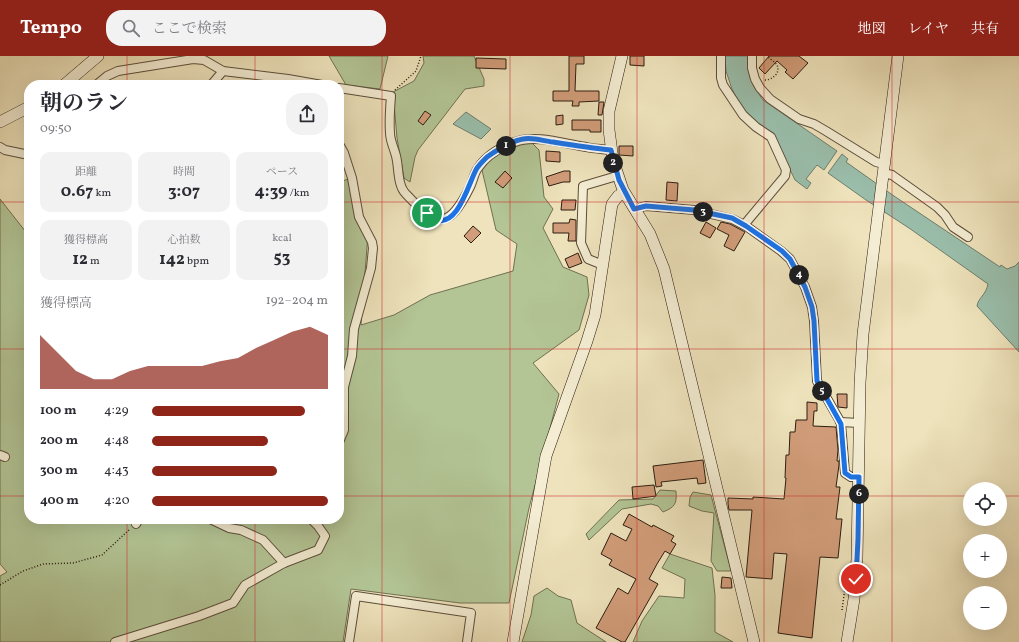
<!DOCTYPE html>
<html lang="ja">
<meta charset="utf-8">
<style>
:root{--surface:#fff;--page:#f2f2f3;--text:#2b2b33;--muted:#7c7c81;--accent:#8f2418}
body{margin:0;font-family:Vollkorn,"Noto Serif JP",serif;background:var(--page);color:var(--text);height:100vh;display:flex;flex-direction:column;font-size:15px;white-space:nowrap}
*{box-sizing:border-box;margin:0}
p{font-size:13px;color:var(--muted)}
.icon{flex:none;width:22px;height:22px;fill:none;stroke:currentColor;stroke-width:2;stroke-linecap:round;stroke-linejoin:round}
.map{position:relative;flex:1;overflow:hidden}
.panel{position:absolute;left:24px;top:24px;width:320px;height:444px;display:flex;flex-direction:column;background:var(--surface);border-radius:16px;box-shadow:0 4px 16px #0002}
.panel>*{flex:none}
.controls{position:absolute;left:963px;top:426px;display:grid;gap:8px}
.controls a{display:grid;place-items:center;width:44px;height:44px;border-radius:50%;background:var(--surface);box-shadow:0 4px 16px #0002;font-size:20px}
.pin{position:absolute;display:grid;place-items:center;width:34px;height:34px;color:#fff;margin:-17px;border:2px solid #fff;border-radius:50%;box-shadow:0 1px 4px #0007}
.km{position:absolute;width:20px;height:20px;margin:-10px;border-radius:50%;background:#222;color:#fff;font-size:11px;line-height:20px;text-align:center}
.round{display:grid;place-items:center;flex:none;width:42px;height:42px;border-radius:16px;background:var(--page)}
.headline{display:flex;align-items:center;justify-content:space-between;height:68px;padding:0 16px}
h1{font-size:22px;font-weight:700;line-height:30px}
.figures{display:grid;grid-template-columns:repeat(3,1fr);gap:6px;height:68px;padding:4px 16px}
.figures div{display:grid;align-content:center;border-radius:10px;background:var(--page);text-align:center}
.figures b{font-size:17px;font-weight:700}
.figures small{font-size:11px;font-weight:400}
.figures p{font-size:11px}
.chart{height:112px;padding:8px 16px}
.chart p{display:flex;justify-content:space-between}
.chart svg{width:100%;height:72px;margin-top:4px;fill:var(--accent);opacity:.7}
ul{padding:0 16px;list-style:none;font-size:13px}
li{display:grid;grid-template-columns:64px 48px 1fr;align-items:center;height:30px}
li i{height:10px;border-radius:5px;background:var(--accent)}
header{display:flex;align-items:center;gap:24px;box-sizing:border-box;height:56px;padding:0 20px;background:var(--accent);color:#fff}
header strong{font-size:19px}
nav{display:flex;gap:22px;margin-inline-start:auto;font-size:14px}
.search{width:280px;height:36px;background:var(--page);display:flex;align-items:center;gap:10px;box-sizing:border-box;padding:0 14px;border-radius:16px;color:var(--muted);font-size:15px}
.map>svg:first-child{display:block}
.green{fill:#b3c595;stroke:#707052}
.water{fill:#9abfac;stroke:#6e7e6e}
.building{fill:#d29d7a;stroke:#2c1c10}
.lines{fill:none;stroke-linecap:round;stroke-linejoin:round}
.street-casing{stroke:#5c4e3b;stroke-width:10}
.secondary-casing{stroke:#2c1c10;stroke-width:12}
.path{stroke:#2c1c10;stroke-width:1.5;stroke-dasharray:1 2;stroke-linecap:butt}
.street{stroke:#f4edd3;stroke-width:8}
.secondary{stroke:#f4edd3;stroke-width:11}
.route-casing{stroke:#fff;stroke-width:8}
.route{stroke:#1a73e8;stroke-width:5}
.grid{fill:none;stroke:#d62828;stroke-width:1;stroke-opacity:0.55}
</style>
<header>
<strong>Tempo</strong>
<div class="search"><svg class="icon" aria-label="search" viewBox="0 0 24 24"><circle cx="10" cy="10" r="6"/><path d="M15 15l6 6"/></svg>ここで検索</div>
<nav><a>地図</a><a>レイヤ</a><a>共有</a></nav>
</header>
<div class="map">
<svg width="1019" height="586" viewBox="0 0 1019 586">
<rect width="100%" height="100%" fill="#eee3bc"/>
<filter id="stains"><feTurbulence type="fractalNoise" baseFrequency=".005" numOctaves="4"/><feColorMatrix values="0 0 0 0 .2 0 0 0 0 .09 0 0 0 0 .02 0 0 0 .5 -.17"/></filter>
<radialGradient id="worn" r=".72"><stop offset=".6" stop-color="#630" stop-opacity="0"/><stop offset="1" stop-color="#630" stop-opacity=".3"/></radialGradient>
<g class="green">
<polygon points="329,0 388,0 380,33 346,29"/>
<polygon points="423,0 474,0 484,23 484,30 465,33 418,94 415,101 410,126 404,122 397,82 393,36 414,25 424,7"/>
<polygon points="530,85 539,94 544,141 553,153 543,172 563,211 587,221 589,239 579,274 533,307 559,338 529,452 509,547 460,547 351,533 343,586 0,586 0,520 7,516 0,508 0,143 29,180 29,463 339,463 339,126 352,122 368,178 361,269 394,259 430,239 513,215 517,188 496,174 482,114 495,94"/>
<path d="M660,434l16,1c1,13 -1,16 -13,21l-5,-6 -7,-2 -29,5 -33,31 -3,-6 33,-34 34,-1z"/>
<polygon points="693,436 711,439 731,515 717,515 711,505 714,457 702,455 689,450 690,441"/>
<polygon points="670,498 712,512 715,539 715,576 733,586 633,586 642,565 659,540 684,542 685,523 662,512"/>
<polygon points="547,532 558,540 571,544 577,567 606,586 522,586 531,559 534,540"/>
</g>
<g class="water">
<path d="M725,0h23c2,20 3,28 15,44l74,51 -13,19 -7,-5 -11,14 5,4 -4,6 -12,-9 -21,-44 -22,-17 -12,-14 -8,-16 -6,-18z"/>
<polygon points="466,56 491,73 481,83 453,68"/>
<path d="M842,98l6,5 -2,3 48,34 106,71 1,-2 6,4 8,-3 4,-4v90l-42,-46c1,-8 9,-11 11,-22l-79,-56 -43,-28 -38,-27z"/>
</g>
<g class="building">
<polygon points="569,0 584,0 584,8 576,8 575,35 599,35 599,45 579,46 579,50 572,50 573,45 553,45 553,35 569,35"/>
<polygon points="630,0 644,0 644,10 630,9"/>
<polygon points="769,0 799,0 808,7 793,23 785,16 787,14 777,5 765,18 759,12"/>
<polygon points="476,2 506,3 506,13 476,12"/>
<polygon points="599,46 604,46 602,59 598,59"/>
<polygon points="425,55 431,59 423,69 418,65"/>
<polygon points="563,59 563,68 556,69 556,60"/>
<polygon points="572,64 601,64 601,76 590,76 590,74 572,74"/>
<polygon points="619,90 633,90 633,100 619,99"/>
<polygon points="546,95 560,96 560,106 546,105"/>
<polygon points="505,115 512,122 503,132 495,126"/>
<polygon points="564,115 570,115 570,126 563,126 549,130 546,121"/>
<polygon points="667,126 678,127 677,145 666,144"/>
<polygon points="562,144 576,144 575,154 561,154"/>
<polygon points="570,163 576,164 576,185 568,185 569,177 553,177 553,167 569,167"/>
<polygon points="706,166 716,172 710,182 700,177"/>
<polygon points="721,166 730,168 745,176 734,195 724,190 729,179 717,173"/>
<polygon points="473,170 481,177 471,187 464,180"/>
<polygon points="578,197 582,207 569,212 565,203"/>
<polygon points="837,338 847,338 847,352 838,351"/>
<polygon points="807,346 817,347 817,355 814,355 813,370 836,371 838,394 837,405 839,405 839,409 836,431 840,431 836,463 842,463 838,502 820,501 812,582 778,577 787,498 774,497 772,523 746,521 752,454 729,454 728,448 728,442 753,443 753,441 784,443 786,422 785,422 786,399 789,399 790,376 795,376 796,364 807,364"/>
<polygon points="703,404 706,427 698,428 697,422 661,426 662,430 656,431 653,410"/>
<polygon points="654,429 656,440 633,443 632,431"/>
<polygon points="629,458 652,471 653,469 674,480 671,485 676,488 670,498 665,495 657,508 649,523 658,528 625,586 622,586 596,572 618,532 628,538 636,523 609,509 612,504 601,498 611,477 626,485 632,473 623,469"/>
<polygon points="722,521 731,522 732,532 721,532"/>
</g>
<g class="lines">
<defs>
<g id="street">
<polyline points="721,0 721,22 723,29 743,59 756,71 771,81 786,114 785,120 744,169"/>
<polyline points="752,0 752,12 755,23 760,32 770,43 799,63 814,68 826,75 876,106 884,108"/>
<polyline points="96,29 107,20 118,15 193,3 204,4 223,15 288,23 322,29"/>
<polyline points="211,29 223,15"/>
<path d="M339,32l52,8c-1,12 -2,24 -1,37 0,8 4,15 6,23 3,11 1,29 10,38 31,33 42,37 64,-7 3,-6 4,-14 8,-19 8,-12 23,-21 37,-26 20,-8 50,2 71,5 8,2 17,2 25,3"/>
<polyline points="339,88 344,97 352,122 359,161 372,186 373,192 371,212 354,273 352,300 344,331 344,374 339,386"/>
<polyline points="0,91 5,94 29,99"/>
<polyline points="883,117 892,119 937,151 945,159 953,171 968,181"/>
<polyline points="634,153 646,150 694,154 732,163 746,170 781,195 790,203 805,231 812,251 814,265 817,325 841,367 845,417 851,421 859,421"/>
<polyline points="603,209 588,203 581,187 583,130 617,120"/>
<polyline points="840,366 860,367"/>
<polyline points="0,399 5,401"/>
<polyline points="210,463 229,472 241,474 263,484 284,507"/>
<polyline points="136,468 139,463"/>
<polyline points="115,586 199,560 233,547 245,529 284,507 318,494 325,480 318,470 311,463"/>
<polyline points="349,586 356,540 471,557 467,586"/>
</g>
<g id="secondary">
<polyline points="622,0 609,55 609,74 613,104 623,134 650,178 664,213 754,586"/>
<polyline points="64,29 98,0"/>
<polyline points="0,66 29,51"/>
<polyline points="513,586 546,400 587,285 595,259 612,148 618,140 624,137"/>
<polyline points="847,586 854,543 857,503 860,327 863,278 898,0"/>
</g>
</defs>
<use href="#street" class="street-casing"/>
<use href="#secondary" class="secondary-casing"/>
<g class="path">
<path d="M765,24c7,0 16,-7 12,-15 -2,-3 -7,-6 -10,-9"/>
<polyline points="395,34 416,15 421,0"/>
<polyline points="0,529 23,515 43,508 73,507 102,499 130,473"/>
<polyline points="842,554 845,532"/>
</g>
<use href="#street" class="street"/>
<use href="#secondary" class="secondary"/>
</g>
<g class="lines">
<defs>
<path id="route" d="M427,157c2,2 4,5 7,6 24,11 35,-38 43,-51 3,-4 7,-8 10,-11 10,-7 24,-16 36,-18 10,-2 20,2 30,3 19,3 38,6 58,8l8,30 15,29 12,-3 48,4 38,8 14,8 36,25 8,8 15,28 7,20 2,14 3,60 24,43 4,49 6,4h8l-1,62 -2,40"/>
</defs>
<use href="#route" class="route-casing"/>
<use href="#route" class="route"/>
</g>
<path class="grid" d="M127,0v29M255,0v29M382,0v586M510,0v586M637,0v586M764,0v586M892,0v586M0,146h29M339,146h680M0,293h29M339,293h680M0,440h29M339,440h631M1000,440h19M127,463v123M255,463v123"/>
<rect width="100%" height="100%" filter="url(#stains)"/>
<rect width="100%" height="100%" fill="url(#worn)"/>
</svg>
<div class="controls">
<a><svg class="icon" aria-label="locate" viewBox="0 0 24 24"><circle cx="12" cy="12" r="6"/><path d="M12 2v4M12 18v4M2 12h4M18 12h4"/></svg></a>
<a>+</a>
<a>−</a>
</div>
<div class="pin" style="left:427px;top:157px;background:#1e9e55"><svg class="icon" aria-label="arrive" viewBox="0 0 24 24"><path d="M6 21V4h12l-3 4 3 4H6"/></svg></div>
<div class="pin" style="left:856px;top:523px;background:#d93025"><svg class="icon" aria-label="check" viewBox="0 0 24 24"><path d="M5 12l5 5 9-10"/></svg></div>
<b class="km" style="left:506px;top:90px">1</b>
<b class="km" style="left:613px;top:107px">2</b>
<b class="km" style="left:703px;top:156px">3</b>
<b class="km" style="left:799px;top:219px">4</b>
<b class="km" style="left:822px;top:335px">5</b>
<b class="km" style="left:859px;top:438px">6</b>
<section class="panel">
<div class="headline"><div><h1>朝のラン</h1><p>09:50</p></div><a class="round"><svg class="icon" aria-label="share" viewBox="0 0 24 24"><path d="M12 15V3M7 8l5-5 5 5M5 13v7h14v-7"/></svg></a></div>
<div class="figures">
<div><p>距離</p><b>0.67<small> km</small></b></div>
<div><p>時間</p><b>3:07</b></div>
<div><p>ペース</p><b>4:39<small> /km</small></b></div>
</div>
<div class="figures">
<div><p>獲得標高</p><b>12<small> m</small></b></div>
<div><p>心拍数</p><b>142<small> bpm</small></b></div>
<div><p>kcal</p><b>53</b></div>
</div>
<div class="chart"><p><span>獲得標高</span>192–204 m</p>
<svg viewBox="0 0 160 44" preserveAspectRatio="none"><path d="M0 44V11L10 22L20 33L30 38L40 38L50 33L60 30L70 30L80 30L90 30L100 27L110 25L120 19L130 14L140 9L150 6L160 11V44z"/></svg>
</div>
<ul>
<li><b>100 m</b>4:29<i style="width:87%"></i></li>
<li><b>200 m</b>4:48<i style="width:66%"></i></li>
<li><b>300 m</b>4:43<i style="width:71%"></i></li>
<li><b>400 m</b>4:20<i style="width:100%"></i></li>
</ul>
</section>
</div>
